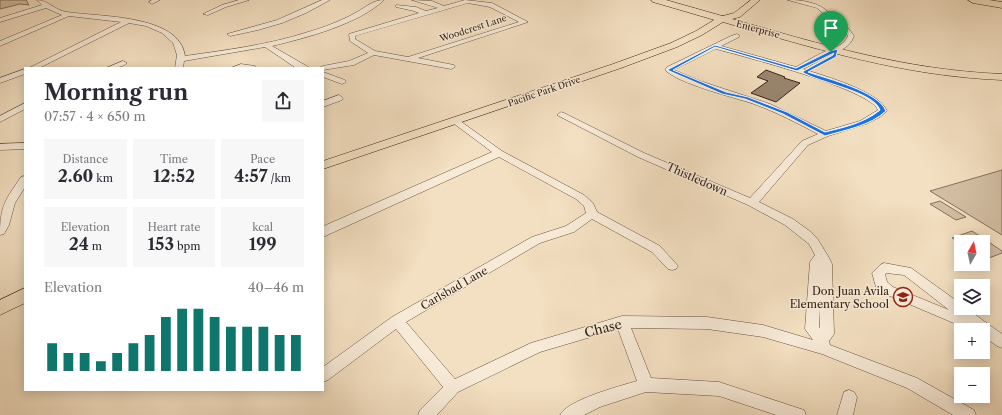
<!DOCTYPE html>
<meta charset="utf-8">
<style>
:root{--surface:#fff;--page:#f7f7f7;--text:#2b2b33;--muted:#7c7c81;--accent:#0f766e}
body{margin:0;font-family:"Libre Caslon Text",serif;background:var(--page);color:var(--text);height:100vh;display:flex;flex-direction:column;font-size:15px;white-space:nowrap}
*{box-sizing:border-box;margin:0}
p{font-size:13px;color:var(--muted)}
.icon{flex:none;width:22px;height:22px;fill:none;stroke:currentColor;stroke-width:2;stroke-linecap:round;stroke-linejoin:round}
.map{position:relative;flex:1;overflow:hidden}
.sheet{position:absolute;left:24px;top:67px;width:300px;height:324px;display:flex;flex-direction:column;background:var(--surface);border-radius:0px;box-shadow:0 2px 10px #0003}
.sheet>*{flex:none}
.needle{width:26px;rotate:9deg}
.buttons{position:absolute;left:954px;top:235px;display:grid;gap:8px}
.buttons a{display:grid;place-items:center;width:36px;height:36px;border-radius:0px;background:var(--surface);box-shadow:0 2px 10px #0003;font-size:20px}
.pin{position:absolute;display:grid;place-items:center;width:34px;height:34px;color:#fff;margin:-41px -17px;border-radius:50% 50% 50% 0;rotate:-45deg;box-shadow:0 0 4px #0007}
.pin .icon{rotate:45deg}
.round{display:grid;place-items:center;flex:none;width:42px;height:42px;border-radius:0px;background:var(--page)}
.summary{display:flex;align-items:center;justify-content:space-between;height:68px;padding:0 20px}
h1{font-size:22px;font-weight:700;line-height:30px}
.stats{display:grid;grid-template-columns:repeat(3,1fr);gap:6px;height:68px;padding:4px 20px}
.stats div{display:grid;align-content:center;border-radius:0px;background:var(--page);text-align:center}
.stats b{font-size:17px;font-weight:700}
.stats small{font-size:11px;font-weight:400}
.stats p{font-size:11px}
.chart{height:112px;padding:8px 20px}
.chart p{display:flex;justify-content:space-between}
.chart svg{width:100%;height:72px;margin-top:4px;stroke:var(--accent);stroke-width:6}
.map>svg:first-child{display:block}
.green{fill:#d3bfa4;stroke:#85725e}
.building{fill:#99856f;stroke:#372417}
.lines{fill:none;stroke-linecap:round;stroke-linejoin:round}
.minor-casing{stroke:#665342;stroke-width:1}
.major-casing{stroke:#372417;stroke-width:1}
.highway-casing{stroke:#372417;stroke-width:1}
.minor{fill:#f7ead7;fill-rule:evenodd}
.major{fill:#f3dfc1;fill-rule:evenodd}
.highway{fill:#f3dfc1;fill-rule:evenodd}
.route{fill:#1a73e8;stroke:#fff;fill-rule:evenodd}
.labels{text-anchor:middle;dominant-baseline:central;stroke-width:3;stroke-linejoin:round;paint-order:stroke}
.far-street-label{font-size:9px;fill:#372417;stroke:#f7ead7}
.street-label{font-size:11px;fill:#372417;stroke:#f7ead7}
.poi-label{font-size:11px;fill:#372417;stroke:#f7ead7;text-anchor:end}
.near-street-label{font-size:13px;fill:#372417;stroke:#f7ead7}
</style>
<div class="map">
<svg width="1002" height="415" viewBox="0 0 1002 415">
<rect width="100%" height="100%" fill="#f3dfc1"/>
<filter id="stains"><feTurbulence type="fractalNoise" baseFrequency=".005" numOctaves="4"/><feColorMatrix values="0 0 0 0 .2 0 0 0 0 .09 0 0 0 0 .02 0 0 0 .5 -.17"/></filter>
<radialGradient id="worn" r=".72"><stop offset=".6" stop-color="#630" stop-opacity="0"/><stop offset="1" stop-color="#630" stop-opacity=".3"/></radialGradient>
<g class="green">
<polygon points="0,0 26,0 29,5 20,4 0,9"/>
<polygon points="1002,170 1002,235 930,191"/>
<polygon points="940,201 966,217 956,220 930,204"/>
<polygon points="972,231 986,240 982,242 961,242 961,244 952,238"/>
<polygon points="990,243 1002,251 1002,253 984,260 983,245"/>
</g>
<polygon class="building" points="766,70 785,77 784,78 800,83 776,102 751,93 768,81 757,77"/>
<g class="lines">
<defs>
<g id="minor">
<path d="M37,0c11,0 19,11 30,12 31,5 113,2 118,44 41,-6 83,-11 123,-24 17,-5 33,-11 49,-20 9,-5 16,-12 27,-12 -25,24 -78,38 -112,46l38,22h-14l-31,-21 -81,14 -1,7h-8l2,-13 -4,-12 -11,-10 -16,-7 -17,-3 -90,45h-10l92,-46 -52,-6 -69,30v-5l62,-26 -16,-7 -46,14v-4l42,-13z"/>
<polygon points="152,0 160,0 152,4 149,2"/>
<polygon points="239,0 249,0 226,7 208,15 203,14 222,5"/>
<polygon points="322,0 330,0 306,13 282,23 258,30 230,36 227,34 277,20"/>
<path d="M412,0l20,1 12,5 21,-6 27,3 36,19 -110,36 36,7 1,2 -4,2 -77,-14 -20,10 -31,5v-2h-4l4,-2 26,-5 19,-8 -18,-12 -1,-7 70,-21 -5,-2 -18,-4v-2l20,2 10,4 12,-3zM468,3l22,4 29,15 -111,35 -33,-6 -20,-12v-3z"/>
<path d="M788,0c14,0 31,2 41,13l-5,1 -7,-6z"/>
<path d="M831,18l18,11 5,7c-4,12 -14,14 -25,19 -9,4 -17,10 -26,14 21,7 76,22 84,42l-7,6 -14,7 -38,12 -20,9 -49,57 34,17 18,13 6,6 11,18 4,8 2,70 -5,7 1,4 87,33 57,32 2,5h-23l-46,-27 -85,-34 -59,-17 -56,-8 -76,-1 20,50 68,4 79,26 6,2 2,5h-30l-57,-19 -73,-4 -46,15 -16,8h-24c7,-15 60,-29 77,-34l-19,-52 -78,23 -82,40 -21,23h-19l2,-5 23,-23 -47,-58 -68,51 -5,2v-15l69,-50 140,-80 34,-11 20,-13 -2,-7 -8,-7 -77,-42 -176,80v-10l3,-2 166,-73 -39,-29 -1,-2 4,-3 46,33 82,44 9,8 4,9 63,34 18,20 -2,3 -4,1 -4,-1 -16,-17 -60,-33 -18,13 -34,11 -134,79 49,57 76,-36 91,-27 85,1 56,8 50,15 -8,-11 5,-67 5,-7 -6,-11 -24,-19 -37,-20 -110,-48 -81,-42 4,-3 3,1 80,40 106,45 52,-57 16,-7c-21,-11 -42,-22 -64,-30 -21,-7 -75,-20 -89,-34l2,-3 64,-31 6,-2 3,2 -1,1 -18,9 75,21c9,-5 19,-11 28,-15 9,-4 20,-6 24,-16l-3,-5 -17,-11zM716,49c26,7 154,40 162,61l-18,11 -34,10 -56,-27 -70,-23 -26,-11zM820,309v19l-1,-1z"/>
<path d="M123,61l4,2c-6,5 -13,5 -21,5z"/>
<polygon points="241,64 255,66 256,68 231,68"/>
<polygon points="25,69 25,74 0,83 0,78"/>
<polygon points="323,72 345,80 346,82 342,84 323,77"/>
<polygon points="339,95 343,98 342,100 323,107 323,101"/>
<polygon points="25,103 25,109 0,122 0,116"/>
<polygon points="25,143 25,149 0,150 0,144"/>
<path d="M25,176v11l-10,16 -6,22 -5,9 -4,1c0,-29 5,-35 21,-58z"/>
<path d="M884,263l27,5 50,36v4h5l36,26v14l-5,-2 -14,-10v-6h-13l-87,-37 -7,-6 -4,-14 8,-8zM886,273l18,2 45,35 -56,-23 -6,-5 -2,-8z"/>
<polygon points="849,390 854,392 857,397 853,415 837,415 844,392"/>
</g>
<g id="major">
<path d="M751,0h9l-20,17 -8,2c91,26 174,51 270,55v6c-99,-4 -185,-31 -279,-58l-21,13 -25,12 -56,21 -298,101v-8l290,-97 58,-21 25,-12 23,-14 15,-4z"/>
<polygon points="25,288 25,303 0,315 0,300"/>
</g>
<g id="highway">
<polygon points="651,0 666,0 726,17 727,19 722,22 718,21 653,2"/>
<polygon points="968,0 989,0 1002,2 1002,8 973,3"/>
</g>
</defs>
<use href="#minor" class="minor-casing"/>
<use href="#major" class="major-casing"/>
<use href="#highway" class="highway-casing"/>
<use href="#minor" class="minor"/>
<use href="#major" class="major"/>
<use href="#highway" class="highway"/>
</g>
<path class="route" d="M715,45l81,23 34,-17 8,-2 -2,8 -28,15c20,7 70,19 78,39 -16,15 -41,19 -61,25l-42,-22 -38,-15 -23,-5 -55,-24zM715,47l82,24 37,-18 -1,2 -31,17c17,11 71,19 78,38 -16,13 -35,17 -55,22l-38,-20 -39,-15 -22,-5 -53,-22z"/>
<defs>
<symbol id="school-ring" viewBox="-11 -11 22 22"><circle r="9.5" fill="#f7ead7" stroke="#8f2418" stroke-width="1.5"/><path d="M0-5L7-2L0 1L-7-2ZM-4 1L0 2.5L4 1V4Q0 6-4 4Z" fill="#8f2418"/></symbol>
</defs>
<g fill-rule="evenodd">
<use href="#school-ring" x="892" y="286" width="22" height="22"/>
</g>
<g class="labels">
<g class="far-street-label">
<text transform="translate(473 28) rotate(-18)">Woodcrest Lane</text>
<text transform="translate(758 29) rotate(15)">Enterprise</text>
<text transform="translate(544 91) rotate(-19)">Pacific Park Drive</text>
</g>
<g class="street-label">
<text transform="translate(697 179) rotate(24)">Thistledown</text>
<text transform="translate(454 288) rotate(-30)">Carlsbad Lane</text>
</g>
<g class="poi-label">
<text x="889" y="291">Don Juan Avila<tspan x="889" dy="13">Elementary School</tspan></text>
</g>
<g class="near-street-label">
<text transform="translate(603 328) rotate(-14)">Chase</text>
</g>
</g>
<rect width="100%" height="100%" filter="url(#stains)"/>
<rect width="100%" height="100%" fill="url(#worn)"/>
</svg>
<div class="buttons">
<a><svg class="needle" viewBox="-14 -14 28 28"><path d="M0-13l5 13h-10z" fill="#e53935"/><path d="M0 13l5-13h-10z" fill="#7c7c81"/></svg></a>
<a><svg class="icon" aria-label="layers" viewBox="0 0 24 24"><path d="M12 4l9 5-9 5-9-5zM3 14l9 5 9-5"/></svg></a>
<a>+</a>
<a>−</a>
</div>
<div class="pin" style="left:831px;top:52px;background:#1e9e55"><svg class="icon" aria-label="arrive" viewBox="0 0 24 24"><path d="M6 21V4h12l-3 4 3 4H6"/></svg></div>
<section class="sheet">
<div class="summary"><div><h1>Morning run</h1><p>07:57 · 4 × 650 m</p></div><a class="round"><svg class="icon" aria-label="share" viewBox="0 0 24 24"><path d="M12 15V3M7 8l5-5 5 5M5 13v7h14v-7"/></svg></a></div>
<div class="stats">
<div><p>Distance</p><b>2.60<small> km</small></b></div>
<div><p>Time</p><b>12:52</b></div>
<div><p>Pace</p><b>4:57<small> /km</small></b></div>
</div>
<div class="stats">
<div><p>Elevation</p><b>24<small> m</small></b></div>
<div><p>Heart rate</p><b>153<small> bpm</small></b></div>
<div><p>kcal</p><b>199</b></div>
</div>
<div class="chart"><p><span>Elevation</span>40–46 m</p>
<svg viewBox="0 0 160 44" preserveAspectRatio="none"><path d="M5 44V27M15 44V33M25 44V33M35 44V38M45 44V33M55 44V27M65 44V22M75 44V11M85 44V6M95 44V6M105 44V11M115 44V17M125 44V17M135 44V17M145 44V22M155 44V22"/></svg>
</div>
</section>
</div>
